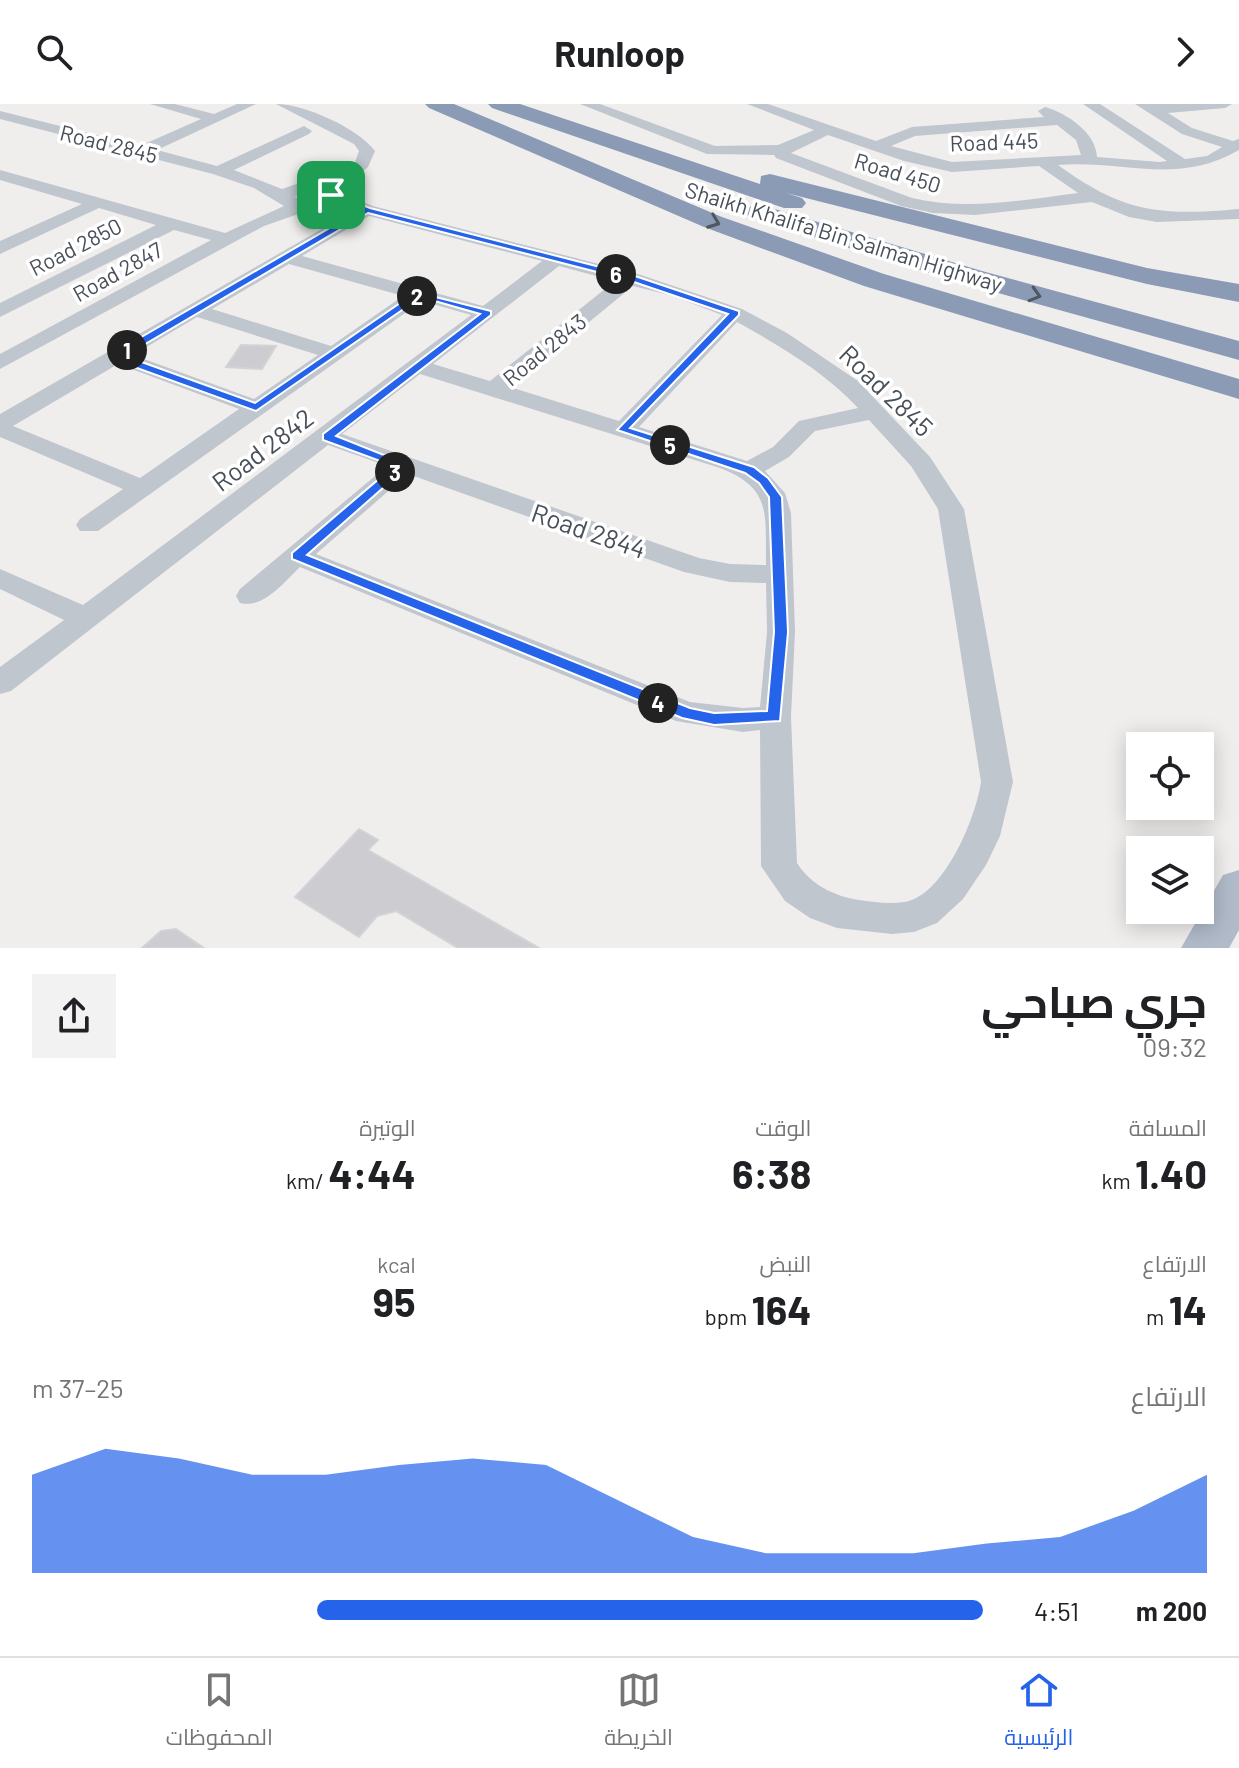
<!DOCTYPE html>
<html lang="ar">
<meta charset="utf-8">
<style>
:root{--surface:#fff;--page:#f2f2f2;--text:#202124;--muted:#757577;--line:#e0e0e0;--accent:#2563eb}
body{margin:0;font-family:Barlow,Cairo,sans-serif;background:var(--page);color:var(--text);direction:rtl;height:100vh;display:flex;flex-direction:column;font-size:30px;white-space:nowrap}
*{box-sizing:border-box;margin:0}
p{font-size:26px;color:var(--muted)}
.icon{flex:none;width:44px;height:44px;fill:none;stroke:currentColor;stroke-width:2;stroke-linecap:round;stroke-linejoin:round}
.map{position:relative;height:844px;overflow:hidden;direction:ltr}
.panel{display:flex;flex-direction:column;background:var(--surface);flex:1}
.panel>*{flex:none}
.controls{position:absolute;left:1126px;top:628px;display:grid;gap:16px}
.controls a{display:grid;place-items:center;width:88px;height:88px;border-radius:0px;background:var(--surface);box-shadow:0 4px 20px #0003;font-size:40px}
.pin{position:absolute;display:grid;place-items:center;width:68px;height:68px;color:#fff;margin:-34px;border-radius:16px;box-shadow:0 4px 12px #0006}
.km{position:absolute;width:40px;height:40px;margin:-20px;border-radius:50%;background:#222;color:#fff;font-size:22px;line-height:40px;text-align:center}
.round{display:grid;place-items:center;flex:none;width:84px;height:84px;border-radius:0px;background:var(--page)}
.summary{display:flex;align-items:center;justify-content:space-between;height:136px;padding:0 32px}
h1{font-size:44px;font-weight:700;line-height:60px}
.figures{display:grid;grid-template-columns:repeat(3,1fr);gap:12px;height:136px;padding:8px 32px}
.figures div{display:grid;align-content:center}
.figures b{font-size:40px;font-weight:700}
.figures small{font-size:22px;font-weight:400}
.figures p{font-size:22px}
.chart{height:224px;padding:16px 32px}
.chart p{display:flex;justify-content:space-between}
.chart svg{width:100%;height:144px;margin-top:8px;fill:var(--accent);opacity:.7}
ul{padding:0 32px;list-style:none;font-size:26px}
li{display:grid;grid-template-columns:128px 96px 1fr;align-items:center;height:60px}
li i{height:20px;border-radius:10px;background:var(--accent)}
header{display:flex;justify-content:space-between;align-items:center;height:104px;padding:0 32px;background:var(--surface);font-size:36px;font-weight:700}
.tab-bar{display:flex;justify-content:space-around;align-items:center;height:112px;border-top:2px solid var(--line);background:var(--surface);font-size:22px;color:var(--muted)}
.tab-bar a{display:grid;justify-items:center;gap:4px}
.tab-bar .active{color:var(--accent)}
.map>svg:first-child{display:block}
.building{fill:#ccccd1;stroke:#d2d3d8;stroke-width:2}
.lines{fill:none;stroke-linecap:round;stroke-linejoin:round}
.minor{fill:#c0c6ce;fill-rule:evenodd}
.major{fill:#b0bac9;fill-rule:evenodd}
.highway{fill:#8b9bb6;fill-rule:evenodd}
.oneway{stroke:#4f5761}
.route{fill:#2563eb;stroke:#fff;stroke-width:2;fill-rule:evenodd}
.labels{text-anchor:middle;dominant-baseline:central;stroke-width:7;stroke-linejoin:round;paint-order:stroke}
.far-street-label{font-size:22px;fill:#484f58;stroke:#fff}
.street-label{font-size:26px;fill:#484f58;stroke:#fff}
</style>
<header><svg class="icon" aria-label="forward" viewBox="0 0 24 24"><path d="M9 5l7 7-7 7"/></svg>Runloop<svg class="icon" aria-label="search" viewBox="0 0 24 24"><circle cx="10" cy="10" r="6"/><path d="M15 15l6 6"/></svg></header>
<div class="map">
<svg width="1239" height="844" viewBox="0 0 1239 844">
<rect width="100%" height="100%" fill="#f0eeed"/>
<g class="building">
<polygon points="241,241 276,242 262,265 226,263"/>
<polygon points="359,725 378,736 368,746 539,844 458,844 396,807 377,812 359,833 295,793"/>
<polygon points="176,825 204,844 142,844 161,827"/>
</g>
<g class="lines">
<g class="minor">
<path d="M150,0h25l39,10 23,-10h19l-99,46 60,16 87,-40 8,5 -3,3 -75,36 48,19 23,-8 22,2 28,-21 4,-11 -5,-7 -78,-40c28,0 82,24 99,47l-7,16 -31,25 36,14 265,68 104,35 45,24 71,48 72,76 34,52 49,273 -13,54 -14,29 -23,34 -26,24 -23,9 -22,2 -55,-6 -27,-10 -25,-17 -24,-35 -1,-136 -17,2 -67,-11 -376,-154c-16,15 -36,42 -60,36l-4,-7 4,-7 147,-123 -59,-21 -317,246 -11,3v-27l64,-47 -64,-31v-20l83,36 388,-290 -49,-14 -324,230h-18l-4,-6 4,-6 43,-30 -123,-52v-23l353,-203 -20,-9 -69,24 -264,143v-15l211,-114 -37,-10 -174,87v-14l156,-78 -57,-17 -99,46v-13l82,-37 -82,-24v-10l225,63 59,-27 -30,-18 -41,-14 -213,-55v-8l140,35 61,-27zM307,87l11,1 3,2 -12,5 -15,-2zM369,112l173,45 -59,45 -181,-50zM289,160l114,32 -72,50 -119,-37zM559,162l56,15 -125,100 -57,-17zM633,182l40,10 49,19 -103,106 -109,-34zM197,213l121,38 -64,44 -121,-44zM737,218c43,24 88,50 121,86l-59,13 -26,26 -26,14 -108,-34zM118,260l121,45 -99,69 -127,-52zM420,270l297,93c56,20 48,47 49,98l-36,-1 -31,-6 -357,-124zM869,316l42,46 27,43 43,273c-5,35 -35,108 -72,119 -15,4 -35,1 -50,-1 -25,-4 -48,-15 -62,-37l-6,-146 4,-85 -4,-119 -6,-20 -20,-22 24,-14 26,-26zM408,370l276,98 46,10 36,1 1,49 -7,75 -17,1 -53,-6 -374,-148z"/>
<path d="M580,0h20l115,42 63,-1 36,-15 -67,-26h21l108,37 36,-14 132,-10 -6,-6 7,-4c21,6 51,25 52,50l63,5 7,-1 -84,-57h17l85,55 22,-3 15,-9 -40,-13 -47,-30h97l-7,4 -57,5 24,15 41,13 6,-2v11c-62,36 -115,10 -181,15 66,48 101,51 181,44v10l-82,3 -28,-5 -37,-15 -117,13 -42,-2 -32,-7 -125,-48 -2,-3 -67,-1zM1057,21l19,15 5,15 -129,7 -61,-16 24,-10zM828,31l76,26 48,11 87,-6 39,27c-55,7 -111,18 -166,5l-121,-45z"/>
</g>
<polygon class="major" points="1239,766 1239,826 1229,844 1181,844 1223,771"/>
<g class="highway">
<polygon points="425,0 454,0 722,113 884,170 1239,275 1239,295 864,182 704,123 429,4"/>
<polygon points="488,0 520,0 760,80 761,72 770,70 1147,164 1239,180 1239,198 1147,180 786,89 802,94 806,99 802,104 784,104 492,4"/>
<polygon points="758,100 982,167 1239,237 1239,256 962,179 749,113 745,108 749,103"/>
</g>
</g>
<defs><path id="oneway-chevron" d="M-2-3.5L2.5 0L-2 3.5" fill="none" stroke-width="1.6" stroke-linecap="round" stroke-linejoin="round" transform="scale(2)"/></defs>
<g class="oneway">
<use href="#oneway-chevron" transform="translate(714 118) rotate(21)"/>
<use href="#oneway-chevron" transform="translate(1035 191) rotate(16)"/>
</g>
<path class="route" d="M331,89l39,15 265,68 104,35v4l-109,113 124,39 14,11 14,19 6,135 -8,89 -66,4 -32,-7 -390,-159v-6l102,-87 -71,-26v-6l157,-120 -59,-17 -165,114 -144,-52v-5l247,-143 -47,-8zM331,94l13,6 -18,-2zM368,109l260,67 100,34 -111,116 128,43 14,10 10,14 5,135 -7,79 -53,2 -24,-5 -383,-153 102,-90 -73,-29 155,-121v-4l-75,-19 -161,111 -130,-47z"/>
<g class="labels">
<g class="far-street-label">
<text transform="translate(994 37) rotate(-2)">Road 445</text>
<text transform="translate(109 39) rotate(14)">Road 2845</text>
<text transform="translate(898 68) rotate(17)">Road 450</text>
<text transform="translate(844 132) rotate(17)">Shaikh Khalifa Bin Salman Highway</text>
<text transform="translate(75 142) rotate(-27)">Road 2850</text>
<text transform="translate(117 167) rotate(-29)">Road 2847</text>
<text transform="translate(544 245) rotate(-39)">Road 2843</text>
</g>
<g class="street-label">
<text transform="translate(887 286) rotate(44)">Road 2845</text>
<text transform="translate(262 345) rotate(-37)">Road 2842</text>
<text transform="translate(589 426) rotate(19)">Road 2844</text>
</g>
</g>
</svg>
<div class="controls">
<a><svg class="icon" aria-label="locate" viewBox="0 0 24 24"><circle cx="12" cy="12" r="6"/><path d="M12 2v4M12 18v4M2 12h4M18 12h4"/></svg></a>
<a><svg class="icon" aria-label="layers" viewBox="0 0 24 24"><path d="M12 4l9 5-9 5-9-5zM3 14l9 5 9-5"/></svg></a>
</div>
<div class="pin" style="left:331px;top:91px;background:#1e9e55"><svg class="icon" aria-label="arrive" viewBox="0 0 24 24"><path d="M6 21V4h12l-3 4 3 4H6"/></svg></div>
<b class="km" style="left:127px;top:246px">1</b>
<b class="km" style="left:417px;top:192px">2</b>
<b class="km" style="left:395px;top:368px">3</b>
<b class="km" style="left:658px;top:599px">4</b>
<b class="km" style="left:670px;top:341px">5</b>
<b class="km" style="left:616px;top:170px">6</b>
</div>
<section class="panel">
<div class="summary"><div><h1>جري صباحي</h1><p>09:32</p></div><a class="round"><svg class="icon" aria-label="share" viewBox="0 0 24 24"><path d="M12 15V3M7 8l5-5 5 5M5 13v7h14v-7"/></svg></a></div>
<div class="figures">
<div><p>المسافة</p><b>1.40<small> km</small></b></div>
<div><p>الوقت</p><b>6:38</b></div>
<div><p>الوتيرة</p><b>4:44<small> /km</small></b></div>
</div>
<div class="figures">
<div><p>الارتفاع</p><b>14<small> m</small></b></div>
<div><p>النبض</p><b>164<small> bpm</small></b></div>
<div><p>kcal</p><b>95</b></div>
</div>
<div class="chart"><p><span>الارتفاع</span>25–37 m</p>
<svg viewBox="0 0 160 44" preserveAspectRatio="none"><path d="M0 44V14L10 6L20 9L30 14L40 14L50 11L60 9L70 11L80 22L90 33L100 38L110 38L120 38L130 35L140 33L150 25L160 14V44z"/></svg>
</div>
<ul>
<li><b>200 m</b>4:51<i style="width:70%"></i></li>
</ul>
</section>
<nav class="tab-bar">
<a class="active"><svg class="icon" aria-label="home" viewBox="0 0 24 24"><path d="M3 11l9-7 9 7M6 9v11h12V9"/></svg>الرئيسية</a>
<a><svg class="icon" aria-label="map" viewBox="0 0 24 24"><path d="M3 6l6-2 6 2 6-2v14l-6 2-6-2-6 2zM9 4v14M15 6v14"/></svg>الخريطة</a>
<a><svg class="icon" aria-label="saved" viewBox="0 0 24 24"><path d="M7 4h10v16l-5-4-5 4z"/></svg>المحفوظات</a>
</nav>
